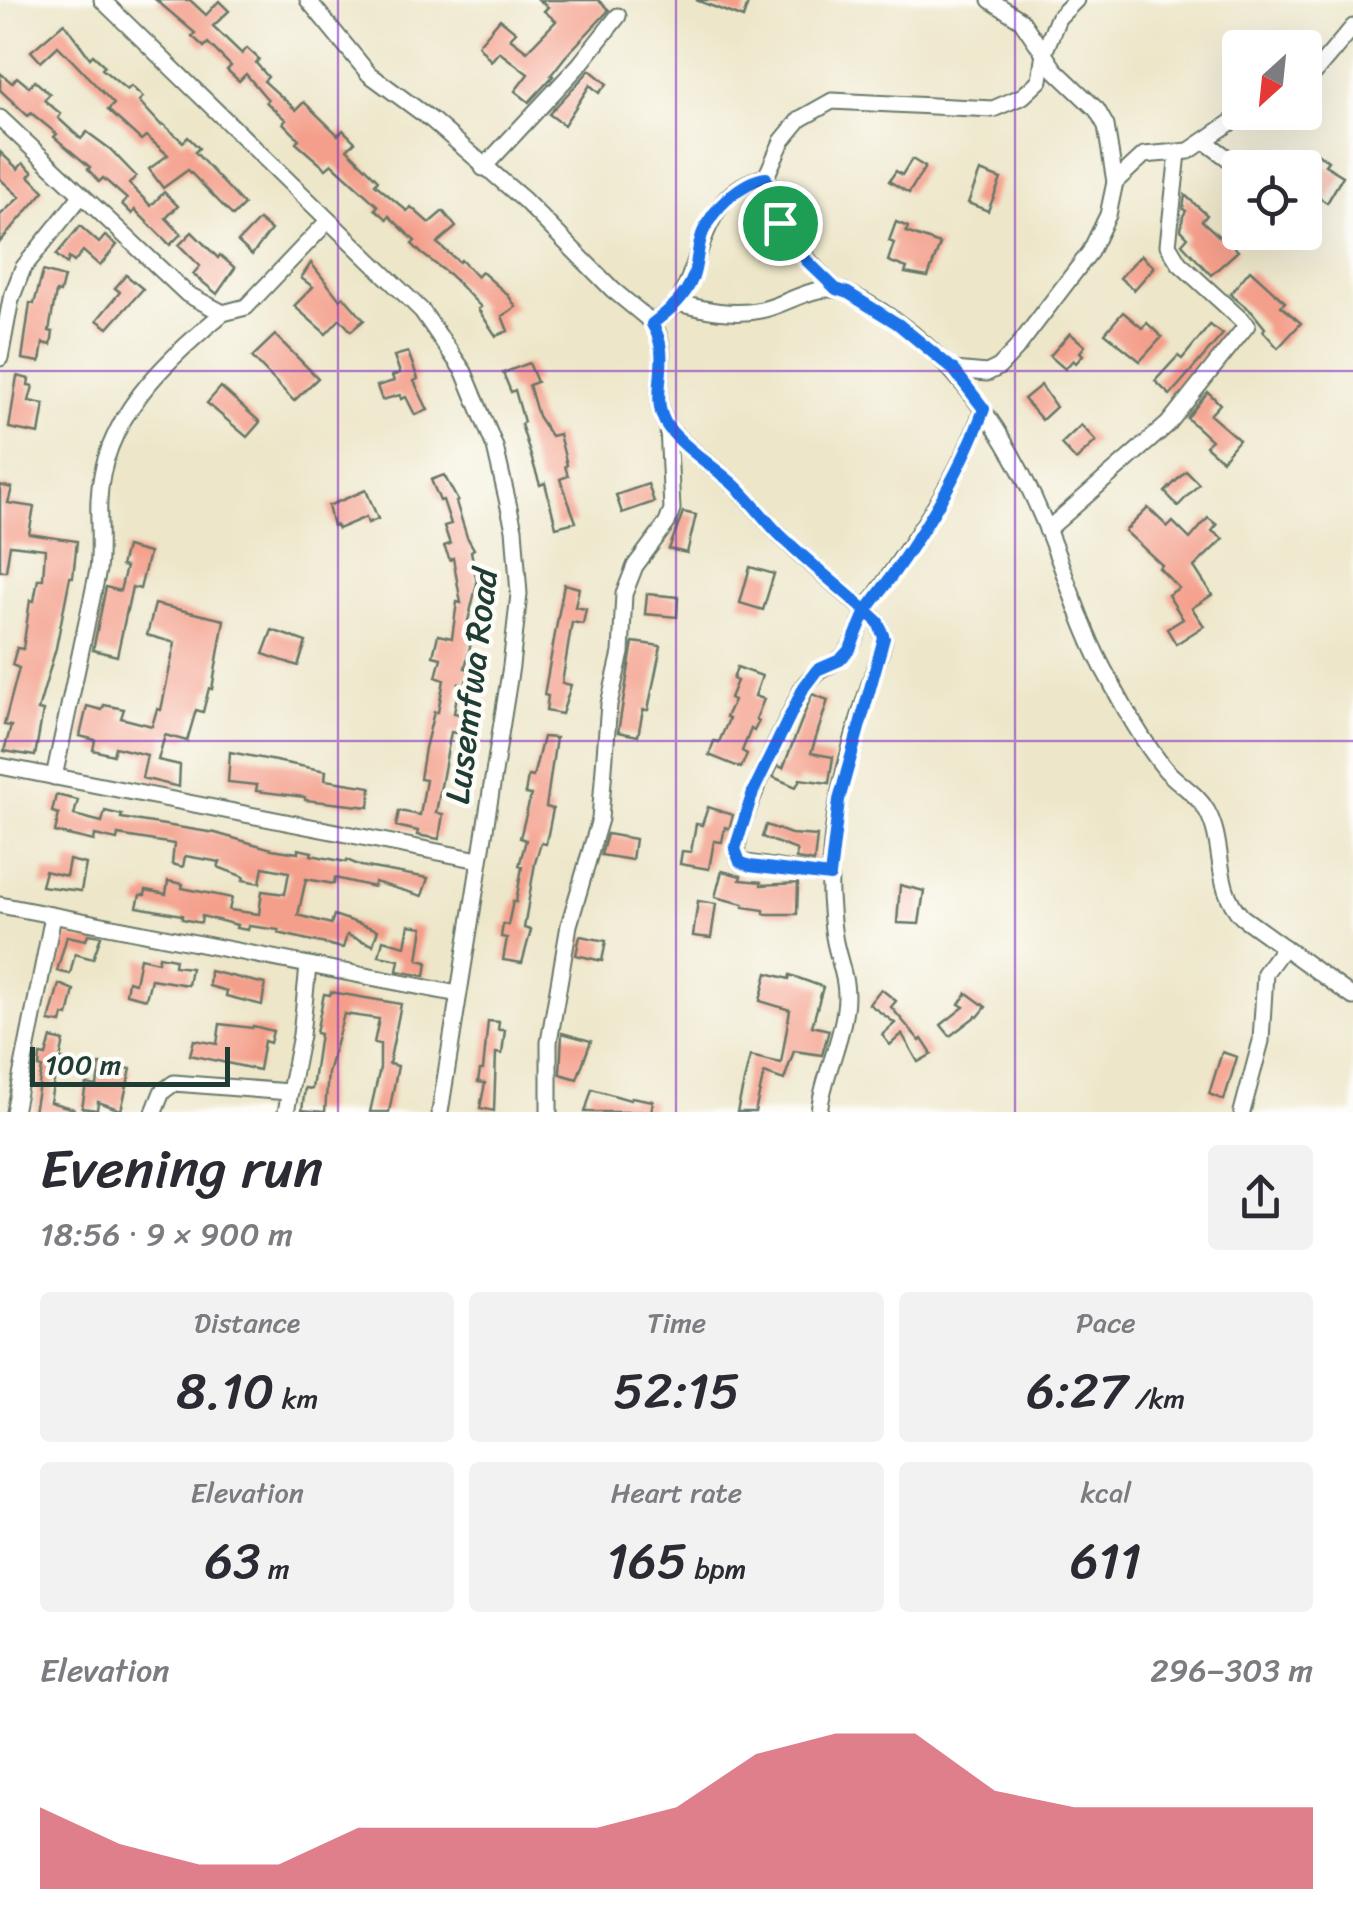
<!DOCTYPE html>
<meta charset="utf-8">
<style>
:root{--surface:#fff;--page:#f2f2f3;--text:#2b2b33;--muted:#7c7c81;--accent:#d1495b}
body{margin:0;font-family:Sriracha,sans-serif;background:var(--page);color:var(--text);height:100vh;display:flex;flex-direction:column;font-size:38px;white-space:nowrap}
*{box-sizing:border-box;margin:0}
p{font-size:32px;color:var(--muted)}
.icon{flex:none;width:55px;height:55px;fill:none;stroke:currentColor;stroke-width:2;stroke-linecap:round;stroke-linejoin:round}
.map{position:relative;height:1112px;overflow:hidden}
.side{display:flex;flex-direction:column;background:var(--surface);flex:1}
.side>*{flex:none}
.needle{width:65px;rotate:207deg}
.buttons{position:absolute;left:1222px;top:30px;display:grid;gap:20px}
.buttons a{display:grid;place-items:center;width:100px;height:100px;border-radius:10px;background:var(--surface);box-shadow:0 10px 40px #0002;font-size:50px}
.scale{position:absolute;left:30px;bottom:25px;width:200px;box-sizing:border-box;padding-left:10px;border:5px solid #1f3d34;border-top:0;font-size:28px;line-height:35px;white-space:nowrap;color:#1f3d34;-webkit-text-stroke:8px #fdfcf7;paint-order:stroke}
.pin{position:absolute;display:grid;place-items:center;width:85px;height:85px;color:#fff;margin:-42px;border:5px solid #fff;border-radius:50%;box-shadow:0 2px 10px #0007}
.round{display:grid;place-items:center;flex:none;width:105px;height:105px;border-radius:10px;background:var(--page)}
.overview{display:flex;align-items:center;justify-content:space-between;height:170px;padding:0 40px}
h1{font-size:55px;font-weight:600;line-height:75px}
.stats{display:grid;grid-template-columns:repeat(3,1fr);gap:15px;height:170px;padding:10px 40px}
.stats div{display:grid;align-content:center;border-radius:10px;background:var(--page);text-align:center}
.stats b{font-size:50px;font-weight:600}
.stats small{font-size:28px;font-weight:400}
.stats p{font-size:28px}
.chart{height:280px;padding:20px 40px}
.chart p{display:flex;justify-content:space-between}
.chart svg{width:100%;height:180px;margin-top:10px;fill:var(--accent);opacity:.7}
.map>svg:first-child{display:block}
.building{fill:#f49f8b}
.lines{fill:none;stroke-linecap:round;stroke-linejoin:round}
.minor-casing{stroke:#677868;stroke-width:19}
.minor{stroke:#fff;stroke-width:15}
.route-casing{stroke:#fff;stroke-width:20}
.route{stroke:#1a73e8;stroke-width:12}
.grid{fill:none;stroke:#7b2cbf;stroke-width:2.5;stroke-opacity:0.55}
.labels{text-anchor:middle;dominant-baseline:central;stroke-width:9;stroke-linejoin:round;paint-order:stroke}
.street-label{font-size:35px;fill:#1f3d34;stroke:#fdfcf7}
</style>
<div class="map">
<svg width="1353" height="1112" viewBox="0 0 1353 1112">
<rect width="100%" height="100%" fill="#fdfcf7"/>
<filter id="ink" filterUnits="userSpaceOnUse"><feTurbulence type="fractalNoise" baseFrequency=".01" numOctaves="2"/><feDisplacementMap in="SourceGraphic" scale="20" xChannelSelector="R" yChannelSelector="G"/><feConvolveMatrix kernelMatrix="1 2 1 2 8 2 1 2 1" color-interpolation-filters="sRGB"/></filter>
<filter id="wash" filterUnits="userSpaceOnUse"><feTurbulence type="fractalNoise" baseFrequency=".0048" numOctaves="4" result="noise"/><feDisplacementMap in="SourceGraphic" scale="40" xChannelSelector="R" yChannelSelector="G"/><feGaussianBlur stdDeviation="2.25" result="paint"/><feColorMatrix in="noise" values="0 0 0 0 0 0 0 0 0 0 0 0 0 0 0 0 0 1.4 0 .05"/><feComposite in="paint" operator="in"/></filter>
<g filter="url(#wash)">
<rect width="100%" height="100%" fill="#ede6c9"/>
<g id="blocks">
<g class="building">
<polygon points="156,0 190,0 206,15 219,1 229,11 213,26 242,54 247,48 259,59 256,63 268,77 264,81 296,110 304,102 338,135 343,130 355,142 347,149 378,180 375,184 407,211 411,207 429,223 443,211 456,227 437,243 459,262 461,260 477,277 482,272 508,295 516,307 502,316 508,331 496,336 478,309 481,307 450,275 421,253 412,244 415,241 389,216 387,219 375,209 378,206 332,164 326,169 296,143 299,139 283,123 286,120 266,102 268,100 246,74 239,81 227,70 231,66 208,43 204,47 192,36 195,33"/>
<polygon points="539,0 598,0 609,10 565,57 551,75 553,76 529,102 515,91 528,74 499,52 491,61 478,45 500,19 516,32 510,38 527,51 556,21 544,11 548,7"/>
<polygon points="696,0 749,0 743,18"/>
<polygon points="64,23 90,58 93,55 105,66 102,69 127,90 131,86 143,97 139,101 161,125 163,124 183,142 188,137 199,148 195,152 244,205 233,216 188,170 163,188 149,169 168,155 146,136 141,140 108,110 114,104 58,46 41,62 31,51"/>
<polygon points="590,70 607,84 599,93 590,85 564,125 549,114"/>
<polygon points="0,73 12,83 17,77 29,87 35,81 50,94 44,100 61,114 58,118 81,139 87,132 110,149 136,176 129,184 151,206 164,192 178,206 166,218 181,234 170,245 135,210 132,214 122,204 127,199 103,178 99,182 88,169 90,167 54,137 57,134 31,113 28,116 0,90"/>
<polygon points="1312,149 1328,161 1325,165 1343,176 1327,203 1305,188 1305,168 1299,168"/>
<polygon points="0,152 18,169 23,163 33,172 29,176 44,191 0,242 0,215 20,197 0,179"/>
<polygon points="912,159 925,167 909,193 889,181 896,171 902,175"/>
<polygon points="980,171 1001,179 988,211 968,203"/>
<polygon points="1185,195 1207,215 1202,221 1222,239 1224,236 1238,251 1211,275 1182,244 1188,237 1181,230 1183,216 1186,211 1183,209"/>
<polygon points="259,220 271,230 252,255 238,242"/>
<polygon points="896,222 908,227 906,232 940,244 928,277 905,273 907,268 888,261 894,243 889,241"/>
<polygon points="80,226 99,243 105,236 117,245 100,266 83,251 74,262 69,258 67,264 56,255"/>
<polygon points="192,232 218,258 220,255 235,268 217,294 193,274 200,266 179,245"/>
<polygon points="1141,255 1154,267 1134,290 1120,278"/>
<polygon points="311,263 340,300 343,296 364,320 351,331 340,319 326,334 294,306 313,287 301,278"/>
<polygon points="1250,270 1285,302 1281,306 1301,323 1278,348 1263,331 1265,328 1252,312 1230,294"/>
<polygon points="43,271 64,277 60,293 56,292 49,331 53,332 51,345 43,343 40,362 22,359 30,303 34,304"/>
<polygon points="126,275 143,289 108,328 97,320 120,292 115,288"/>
<polygon points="1123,312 1142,328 1147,323 1162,337 1140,361 1105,333"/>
<polygon points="1210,325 1223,334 1170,395 1155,381 1178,356 1182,359"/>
<polygon points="1070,333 1085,346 1080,352 1083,355 1076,363 1073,360 1065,369 1050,356"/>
<polygon points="275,335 318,378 294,401 252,357"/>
<polygon points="408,352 418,379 414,381 428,410 415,415 406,397 401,399 400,395 382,400 377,386 394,381 392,376 400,373 394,356"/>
<polygon points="529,363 537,382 529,385 538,416 551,436 559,434 567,465 565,466 568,476 560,479 576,522 556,527 545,483 540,485 521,424 524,422 515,390 511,392 503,373"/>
<polygon points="17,376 29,379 28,385 33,386 29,401 44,404 39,434 9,428"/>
<polygon points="1041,385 1056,407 1042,420 1024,399"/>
<polygon points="221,387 260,422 247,437 207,403"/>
<polygon points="1208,392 1220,404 1210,415 1239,440 1222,460 1206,446 1211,440 1187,418"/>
<polygon points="1081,425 1096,441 1076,460 1061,444"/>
<polygon points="1186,471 1199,484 1178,506 1165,492"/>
<polygon points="444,475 458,501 456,502 467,537 474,549 471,551 477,583 468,621 476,622 465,668 470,669 465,686 459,684 454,713 465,715 463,723 467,723 465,735 451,732 436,813 443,814 439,839 417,835 418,831 396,826 399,811 420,815 426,780 420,779 425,748 434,712 438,712 444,680 436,677 441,658 433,656 438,635 452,638 457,602 461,603 453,558 450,560 444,546 450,544 444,526 451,524 443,500 440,501 431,480"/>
<polygon points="648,484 654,502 622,513 616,495"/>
<polygon points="0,485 12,488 8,503 34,507 29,534 77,541 73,577 70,577 56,648 38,710 43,711 35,756 4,751 11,726 4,725 19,668 12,665 17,648 23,649 30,600 34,601 38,579 43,579 45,549 10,545 6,571 0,571"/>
<polygon points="366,490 378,519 368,523 366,517 338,529 336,525 333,526 328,506"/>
<polygon points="1148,508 1168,527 1173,522 1190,539 1208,518 1217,525 1212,531 1223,539 1194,567 1212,595 1192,608 1204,626 1176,644 1167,629 1183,619 1168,595 1179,588 1159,568 1162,565 1125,531"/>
<polygon points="683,512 696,515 687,553 669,549"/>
<polygon points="126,547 149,553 140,589 132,587 117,656 93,650 106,587 120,591 126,567 121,566"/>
<polygon points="750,567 774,574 763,610 740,603"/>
<polygon points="564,584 579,588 575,607 586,609 583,624 572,622 562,683 571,685 562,714 546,711 548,696 544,695"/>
<polygon points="647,594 678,597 677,617 645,614"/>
<polygon points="155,604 224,620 212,689 209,688 203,712 196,710 187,741 165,735 158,760 180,765 179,787 142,778 147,755 115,747 113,755 93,750 95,740 80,736 87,706 102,710 104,705 124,709 121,718 152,726 157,709 161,710 175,643 147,635"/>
<polygon points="272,630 306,642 298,666 263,654"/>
<polygon points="633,642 661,646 648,710 643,710 638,736 618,732"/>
<polygon points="737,667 762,676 755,696 764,699 756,719 759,721 754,731 751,729 742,751 747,754 741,768 709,755 714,741 719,742 729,719 726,717 734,700 730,698 737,681 733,679"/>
<polygon points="812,694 828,700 811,753 833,757 829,783 800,779 796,787 773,777 778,766 783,768"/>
<polygon points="543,737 556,738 546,807 553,809 546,844 541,843 535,863 524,928 531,930 522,963 503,960 507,938 501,937 503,924 508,925 513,901 516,902 522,867 519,866 526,840 520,838 531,795 525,794 528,776 533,777"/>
<polygon points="230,752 326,771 325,780 371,787 369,807 305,800 305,797 256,791 257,785 228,782"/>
<polygon points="56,795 78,800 74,815 102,822 105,811 122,815 121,818 215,833 272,849 298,853 298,849 312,852 311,855 346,862 347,860 361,866 428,878 422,896 375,882 374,887 335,878 334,884 306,879 298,915 331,924 334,915 378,930 373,945 347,935 343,948 278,933 279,930 249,926 248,930 236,928 237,925 202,916 201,923 182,919 182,915 137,907 140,895 145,895 146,890 166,894 168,881 183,884 182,888 232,898 229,910 259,914 262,891 285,894 289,872 263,867 260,883 243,880 244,877 218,867 220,862 185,856 183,867 172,864 174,844 118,835 117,840 95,835 94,841 55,832 59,814 52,812"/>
<polygon points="708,807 733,815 729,829 725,827 722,842 714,841 709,869 680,864 682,851 691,852 696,824 702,825"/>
<polygon points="766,825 791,834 817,836 814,862 796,859 797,850 762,837"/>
<polygon points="607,834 635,839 632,860 601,855"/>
<polygon points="69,860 86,864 81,891 41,886 45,871 66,876"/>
<polygon points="722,871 741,876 740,880 761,882 761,885 798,883 797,914 764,914 764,910 743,907 743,904 715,897"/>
<polygon points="900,885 924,891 919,924 897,923"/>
<polygon points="698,901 716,904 711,938 693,936"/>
<polygon points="409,925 423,927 418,960 427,962 425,976 397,971 399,960 379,956 383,940 405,946"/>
<polygon points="88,934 101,936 93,959 75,954 70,974 57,971 67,936 86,940"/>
<polygon points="580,936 606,941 602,961 576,955"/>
<polygon points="159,956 175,959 174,966 191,968 188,985 151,979 146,999 126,994 128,981 135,983 140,958 158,962"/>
<polygon points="210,971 265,984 262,1005 226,996 227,991 209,986"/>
<polygon points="767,973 789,979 790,975 823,987 812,1026 829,1030 822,1055 794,1051 784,1080 764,1073 755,1112 737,1112 750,1056 781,1063 790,1010 760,1001"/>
<polygon points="59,984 74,990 68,1016 63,1015 61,1023 49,1021"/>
<polygon points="881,989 896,1001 891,1007 920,1041 922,1039 932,1054 918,1062 902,1034 890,1045 882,1035 895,1023 869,1004"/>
<polygon points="331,992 401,1004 389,1064 398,1066 389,1112 370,1112 380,1068 380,1044 374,1043 379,1019 344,1014 328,1073 325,1112 302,1110 305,1088 312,1089 320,1034 316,1033 324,994 330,995"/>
<polygon points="967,993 986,1007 978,1017 976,1016 950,1036 941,1025 964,1007 959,1004"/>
<polygon points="488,1021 499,1022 498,1030 505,1030 502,1054 496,1053 494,1111 480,1108 485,1083 478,1082 480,1070 483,1070"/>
<polygon points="220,1024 252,1028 253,1026 273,1031 270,1043 264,1041 259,1070 190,1055 194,1040 217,1044"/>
<polygon points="562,1033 591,1041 577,1079 560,1074"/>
<polygon points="51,1038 64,1041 60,1059 67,1060 65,1072 56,1070 50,1102 74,1109 74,1112 34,1112 42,1068 39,1067 40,1055 46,1056"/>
<polygon points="1222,1052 1237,1057 1224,1100 1209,1094"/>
<polygon points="100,1064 131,1069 121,1110 98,1102 97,1110 82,1108 86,1084 97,1086"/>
<polygon points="592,1089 630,1100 631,1097 653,1101 651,1112 585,1112"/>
</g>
</g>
</g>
<g filter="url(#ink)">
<use href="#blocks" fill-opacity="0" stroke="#677868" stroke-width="2.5"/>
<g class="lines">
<defs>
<g id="minor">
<polyline points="102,0 422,311 464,372 495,447 514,529 519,594 511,666 440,1112"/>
<path d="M308,0l61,74 64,47 91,79 89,90 40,33 25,-20c27,7 55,13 83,7 27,-5 58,-31 87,-17 96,45 158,136 197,231 22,52 36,106 64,155 16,30 34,63 56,90 13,15 32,24 42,42 19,34 6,76 35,106l111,80"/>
<polyline points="1305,84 1353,27"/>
<polyline points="0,118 187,294 223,313 246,307 328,221"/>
<polyline points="1206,142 1241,168"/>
<polyline points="483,168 580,64 618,16"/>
<polyline points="1115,182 1144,155 1189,151 1246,112"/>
<path d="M836,289c-40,-38 -53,-59 -70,-112l16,-36 18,-22 32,-18 161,8 30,-13 17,-16 4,-27 14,-35 18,-18"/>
<path d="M678,303c25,-43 26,-115 88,-126"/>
<path d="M653,323c22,37 -7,74 15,104 17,21 44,38 64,56 15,14 28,31 42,46 32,33 69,61 104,93l6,17 -3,12c-27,78 -54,163 -51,245 1,15 2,32 5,46 5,24 14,41 10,67 -4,35 -22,67 -26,103"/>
<polyline points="0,358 11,299 23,268 81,196"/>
<polyline points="954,370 987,373 999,367 1016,349 1090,252 1108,215 1115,182 1106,126 1097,110 1055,70 1021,20 990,0"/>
<polyline points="1047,530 1168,424 1247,325 1179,263 1168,245 1178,153"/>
<polyline points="0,766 479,860"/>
<path d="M54,777l44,-207c3,-24 0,-46 1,-70 3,-81 66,-139 124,-187"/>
<path d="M830,876l-90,-14c-15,-23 50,-146 63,-175 17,-24 34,-19 46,-38 9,-12 11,-29 19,-42 43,-64 90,-125 115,-198"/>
<polyline points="0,905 458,994"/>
<polyline points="14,1112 53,916"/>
<polyline points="154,1112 162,1092 174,1083 289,1092"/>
<polyline points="286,1112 301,1035 308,966"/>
<polyline points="549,1112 549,1042 569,925 600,819 609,704 621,653 624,594 635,566 667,523 672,509 668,427"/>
<polyline points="1242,1112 1261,1041 1265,973 1284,947"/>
</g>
</defs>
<use href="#minor" class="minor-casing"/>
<use href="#minor" class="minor"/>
</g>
</g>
<g class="lines" filter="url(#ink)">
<defs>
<path id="route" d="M780,223l-14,-45c-25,3 -53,31 -63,54 -6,14 -5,31 -10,45 -8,21 -23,33 -41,47 23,36 -6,73 16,103 15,20 45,39 64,56 17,15 31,35 47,51 28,27 58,51 87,77l-16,38 -10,11 -23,10 -13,17 -51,105 -18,57 5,13 10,4 80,10 9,-76 45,-162 -6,-16 -12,-11c46,-61 92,-130 118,-202l-30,-39 -56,-46 -50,-31 -12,-4 -29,-28 -27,-38"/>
</defs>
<use href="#route" class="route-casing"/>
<use href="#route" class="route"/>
</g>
<path class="grid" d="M338,0v1112M676,0v1112M1015,0v1112M0,371h1353M0,741h1353"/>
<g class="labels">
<g class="street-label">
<text transform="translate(471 686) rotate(-83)">Lusemfwa Road</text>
</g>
</g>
</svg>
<div class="buttons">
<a><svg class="needle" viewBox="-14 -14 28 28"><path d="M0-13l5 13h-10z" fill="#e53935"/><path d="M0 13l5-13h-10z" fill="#7c7c81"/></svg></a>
<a><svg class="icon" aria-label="locate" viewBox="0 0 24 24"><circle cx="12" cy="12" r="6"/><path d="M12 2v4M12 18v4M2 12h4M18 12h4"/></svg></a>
</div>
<div class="scale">100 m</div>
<div class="pin" style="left:780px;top:223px;background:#1e9e55"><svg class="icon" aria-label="arrive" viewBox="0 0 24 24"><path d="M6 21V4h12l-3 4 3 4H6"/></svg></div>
</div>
<section class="side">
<div class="overview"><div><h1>Evening run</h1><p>18:56 · 9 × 900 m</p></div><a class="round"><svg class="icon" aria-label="share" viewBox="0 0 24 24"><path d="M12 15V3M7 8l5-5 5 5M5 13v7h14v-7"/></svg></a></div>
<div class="stats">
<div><p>Distance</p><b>8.10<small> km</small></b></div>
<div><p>Time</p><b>52:15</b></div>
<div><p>Pace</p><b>6:27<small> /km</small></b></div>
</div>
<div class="stats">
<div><p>Elevation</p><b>63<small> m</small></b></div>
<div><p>Heart rate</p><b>165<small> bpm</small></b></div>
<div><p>kcal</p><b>611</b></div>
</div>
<div class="chart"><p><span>Elevation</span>296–303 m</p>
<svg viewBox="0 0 160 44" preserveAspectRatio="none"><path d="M0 44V24L10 33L20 38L30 38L40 29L50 29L60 29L70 29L80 24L90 11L100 6L110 6L120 20L130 24L140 24L150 24L160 24V44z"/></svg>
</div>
</section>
